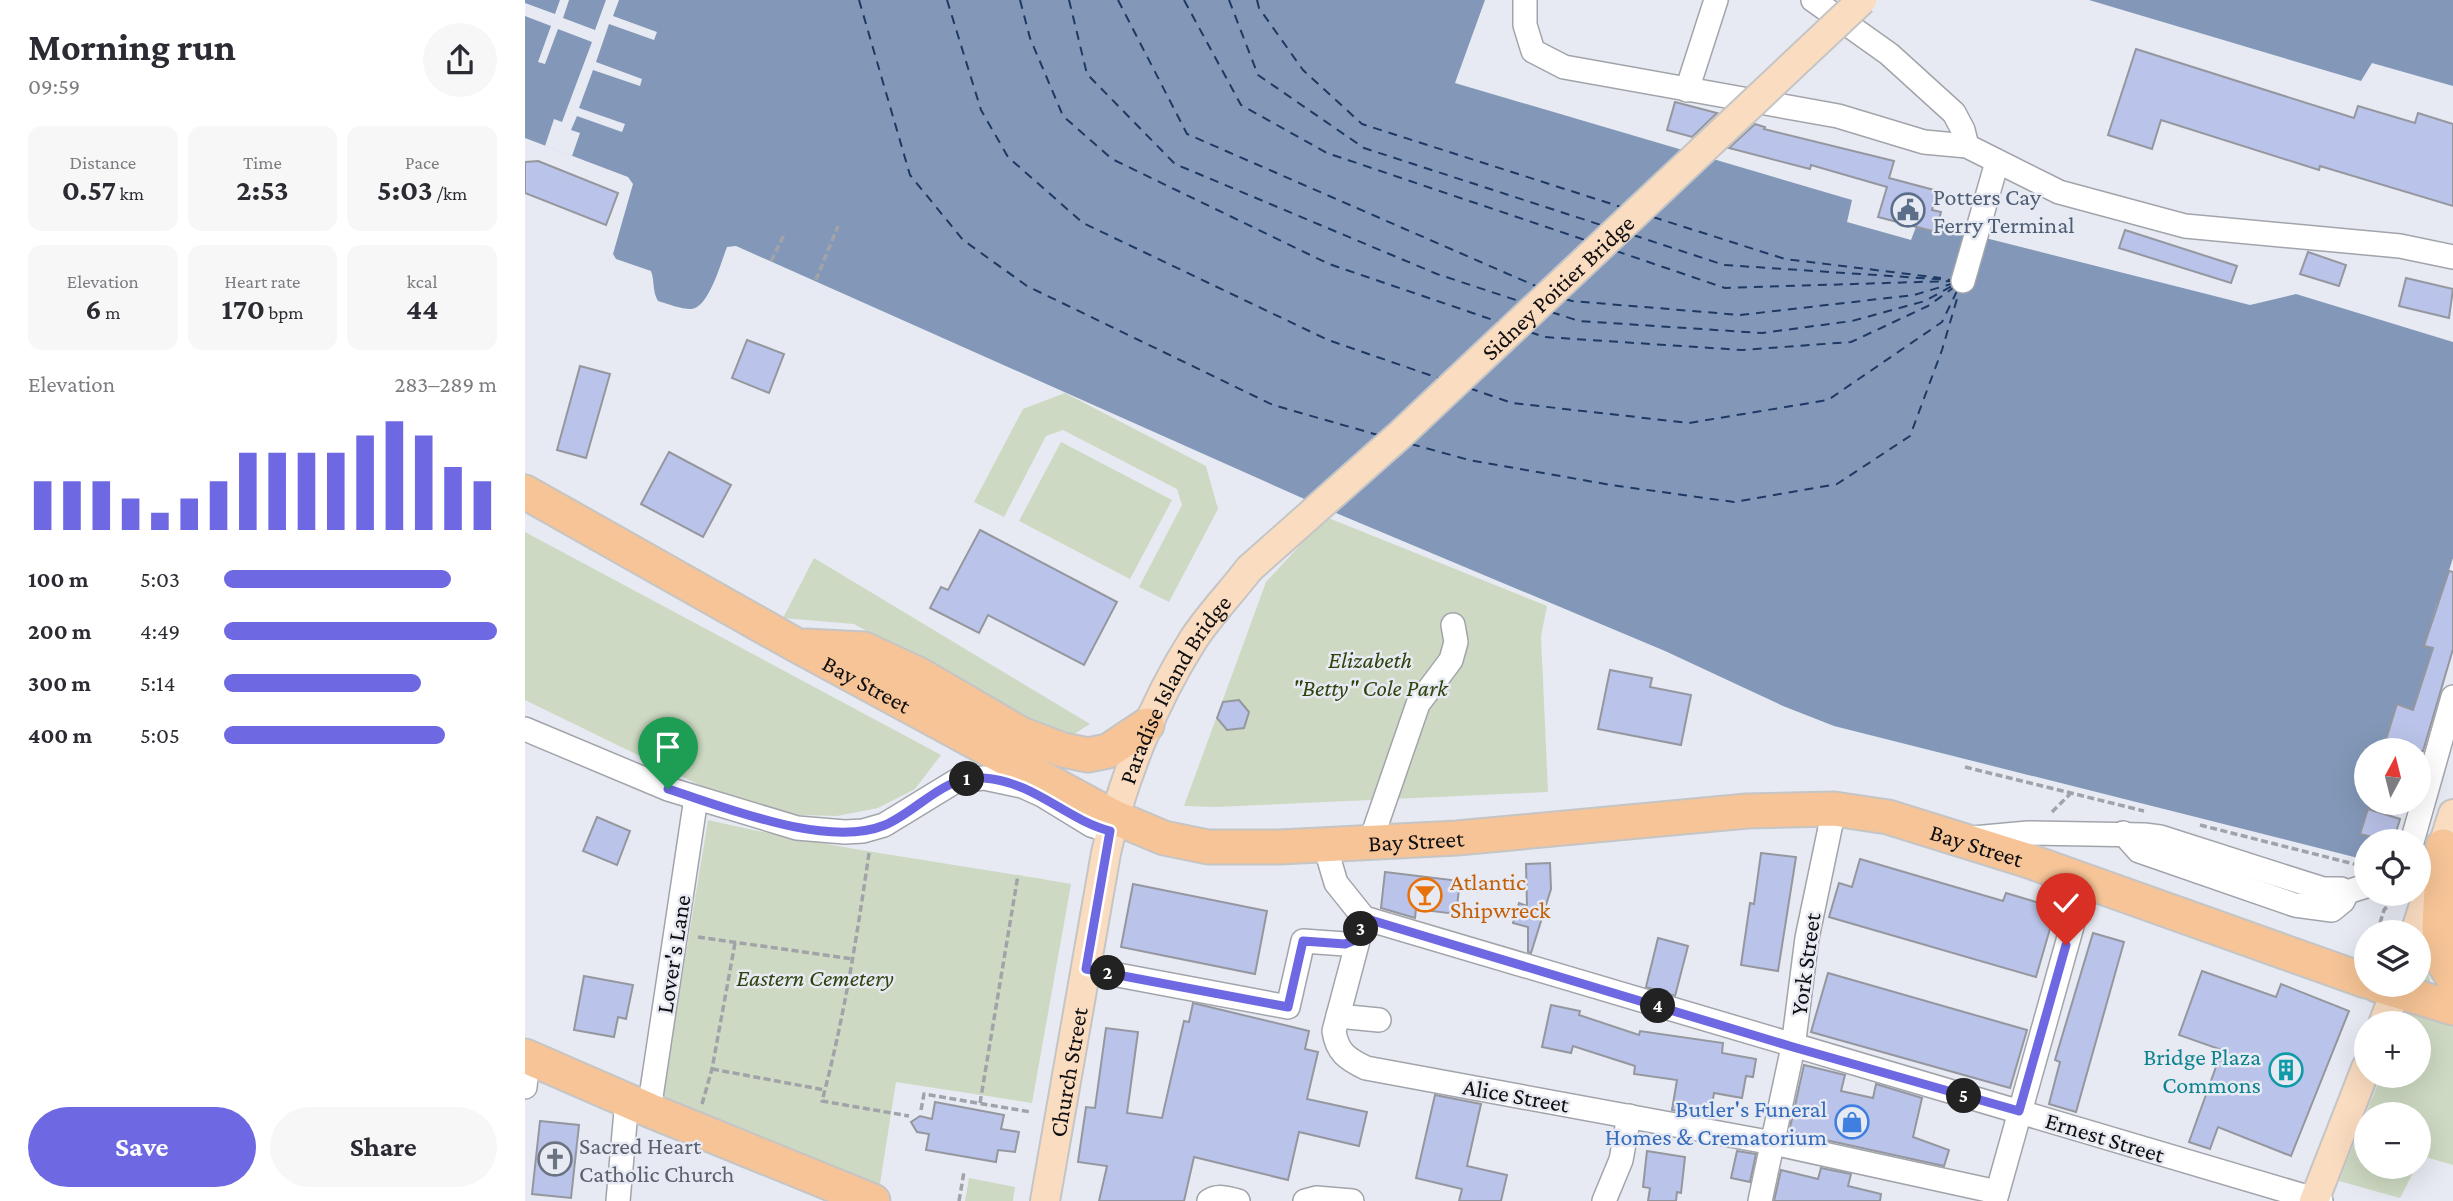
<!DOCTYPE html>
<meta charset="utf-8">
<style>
:root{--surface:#fff;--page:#f7f7f7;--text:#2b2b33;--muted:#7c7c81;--accent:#6e68e3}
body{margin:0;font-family:"Crimson Pro",serif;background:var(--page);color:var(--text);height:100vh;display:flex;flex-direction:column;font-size:26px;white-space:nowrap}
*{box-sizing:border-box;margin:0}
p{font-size:23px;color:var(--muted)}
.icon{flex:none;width:38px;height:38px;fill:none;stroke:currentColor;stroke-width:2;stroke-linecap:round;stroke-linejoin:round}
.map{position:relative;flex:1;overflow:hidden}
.side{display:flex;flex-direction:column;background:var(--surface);width:525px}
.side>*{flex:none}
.needle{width:46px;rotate:7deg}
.buttons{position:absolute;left:1829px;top:738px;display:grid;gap:14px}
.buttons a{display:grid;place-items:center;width:77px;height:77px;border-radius:50%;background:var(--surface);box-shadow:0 7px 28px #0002;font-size:35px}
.pin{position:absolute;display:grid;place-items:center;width:60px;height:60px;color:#fff;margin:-72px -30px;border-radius:50% 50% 50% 0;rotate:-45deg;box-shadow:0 0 7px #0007}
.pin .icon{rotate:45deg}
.km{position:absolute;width:35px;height:35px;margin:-18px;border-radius:50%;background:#222;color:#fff;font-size:19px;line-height:35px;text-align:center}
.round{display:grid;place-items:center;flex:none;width:74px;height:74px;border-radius:37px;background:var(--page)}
.headline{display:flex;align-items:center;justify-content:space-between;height:119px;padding:0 28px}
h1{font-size:38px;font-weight:700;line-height:52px}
.figures{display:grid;grid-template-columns:repeat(3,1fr);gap:10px;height:119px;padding:7px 28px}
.figures div{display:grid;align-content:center;border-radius:14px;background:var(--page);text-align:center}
.figures b{font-size:30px;font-weight:700}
.figures small{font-size:19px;font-weight:400}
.figures p{font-size:19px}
.chart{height:196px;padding:14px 28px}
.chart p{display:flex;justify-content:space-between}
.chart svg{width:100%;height:126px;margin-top:7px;stroke:var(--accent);stroke-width:6}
.button{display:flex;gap:14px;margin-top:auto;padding:14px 28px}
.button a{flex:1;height:80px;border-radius:42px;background:var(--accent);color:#fff;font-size:28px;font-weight:700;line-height:80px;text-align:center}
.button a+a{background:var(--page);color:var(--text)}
ul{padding:0 28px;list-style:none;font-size:23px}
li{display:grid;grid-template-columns:112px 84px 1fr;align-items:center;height:52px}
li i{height:18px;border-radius:9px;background:var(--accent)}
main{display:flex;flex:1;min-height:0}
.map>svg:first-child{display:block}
.green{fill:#cdd9c2}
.water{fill:#8398b8}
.pier{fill:#e7eaf2}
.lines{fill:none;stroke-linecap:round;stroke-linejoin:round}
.ferry{stroke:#1d3964;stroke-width:2;stroke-dasharray:9 7;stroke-linecap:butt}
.building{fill:#bac3e9;stroke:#95979f;stroke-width:2}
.minor-casing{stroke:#a2a4ab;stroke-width:26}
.major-casing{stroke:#c5c5c6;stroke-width:32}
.highway-casing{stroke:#c5c5c6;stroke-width:37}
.path{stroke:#a1a3a9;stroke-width:3.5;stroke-dasharray:7 3.5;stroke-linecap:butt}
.minor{stroke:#fff;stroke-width:23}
.major{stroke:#fadcc0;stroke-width:28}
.highway{stroke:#f6c496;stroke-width:33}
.major-bridge-casing{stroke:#c5c5c6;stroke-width:32;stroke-linecap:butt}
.major-bridge{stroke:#fadcc0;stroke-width:28}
.route-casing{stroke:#fff;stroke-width:14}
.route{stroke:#6e68e3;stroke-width:9}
.labels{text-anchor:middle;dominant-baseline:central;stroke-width:5;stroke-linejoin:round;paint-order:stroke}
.service-label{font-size:24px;fill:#4e5e75;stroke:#e7eaf2;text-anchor:start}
.street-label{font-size:24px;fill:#0f0f12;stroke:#e7eaf2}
.park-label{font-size:24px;font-style:italic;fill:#2d440d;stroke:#e7eaf2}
.food-label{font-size:24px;fill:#c56008;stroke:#e7eaf2;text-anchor:start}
.culture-label{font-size:24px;fill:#0d838f;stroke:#e7eaf2;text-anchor:end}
.shop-label{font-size:24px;fill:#366cbe;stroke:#e7eaf2;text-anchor:end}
.worship-label{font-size:24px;fill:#5b616d;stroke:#e7eaf2;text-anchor:start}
</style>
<main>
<section class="side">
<div class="headline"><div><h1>Morning run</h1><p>09:59</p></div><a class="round"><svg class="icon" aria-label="share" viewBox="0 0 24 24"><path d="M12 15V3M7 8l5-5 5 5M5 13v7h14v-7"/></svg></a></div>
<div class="figures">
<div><p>Distance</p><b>0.57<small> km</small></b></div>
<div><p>Time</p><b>2:53</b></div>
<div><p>Pace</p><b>5:03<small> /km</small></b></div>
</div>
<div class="figures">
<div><p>Elevation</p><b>6<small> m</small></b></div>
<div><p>Heart rate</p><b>170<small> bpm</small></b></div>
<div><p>kcal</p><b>44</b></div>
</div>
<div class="chart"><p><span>Elevation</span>283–289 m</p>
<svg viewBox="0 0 160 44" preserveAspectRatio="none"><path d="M5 44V27M15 44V27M25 44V27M35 44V33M45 44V38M55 44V33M65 44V27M75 44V17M85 44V17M95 44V17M105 44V17M115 44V11M125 44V6M135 44V11M145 44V22M155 44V27"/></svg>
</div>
<ul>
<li><b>100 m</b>5:03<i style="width:83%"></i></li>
<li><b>200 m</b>4:49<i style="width:100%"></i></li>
<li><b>300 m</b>5:14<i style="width:72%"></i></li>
<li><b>400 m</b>5:05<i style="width:81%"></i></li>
</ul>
<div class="button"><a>Save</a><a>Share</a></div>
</section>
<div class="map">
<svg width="1928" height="1201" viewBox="0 0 1928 1201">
<rect width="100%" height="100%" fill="#e7eaf2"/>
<g class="green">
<polygon points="540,393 681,466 693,509 644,602 614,587 657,505 652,489 538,430 521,436 479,517 449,502 498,409"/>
<polygon points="536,442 647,500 605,579 494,521"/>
<polygon points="801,517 1022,606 1016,636 1023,792 691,807 659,806 741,582"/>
<polygon points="0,532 416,755 390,789 353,808 312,816 274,815 203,799 0,700"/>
<polygon points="289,558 565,724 538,741 329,624 258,618"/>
<path d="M183,820c120,28 242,43 363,64l-39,219 -136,-21 -17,108 -218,-85z"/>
<polygon points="1896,942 1906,985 1894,980 1894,947"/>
<polygon points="1883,1010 1928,1024 1928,1165 1897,1156 1894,1163 1894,1115 1841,1115 1841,1167 1891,1167 1875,1198 1814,1181 1856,1076 1894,1076 1894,1024 1878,1024"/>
<polygon points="444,1178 490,1187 488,1201 440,1201"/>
</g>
<g class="water">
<path d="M0,0h960l-30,83 397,117 -5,22 64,18 5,-13 20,5 6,-5 308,78 46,-11 157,48v216l-8,25 1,23 -9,-2 -13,42 9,2 -19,62 -17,-5 -13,41 9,5h-27v52h18l-3,10 -13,-4 -7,24 26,9h-21v18l-532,-134 -51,-20 -118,-55 -329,-138 -600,-267 -9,1c-6,15 -18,61 -36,62 -10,0 -23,-5 -33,-8 -6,-10 -3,-19 -7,-30l-35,-12 -3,-5 20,-70 -5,-7 -103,-39z"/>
<polygon points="1564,0 1928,0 1928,86 1847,63 1836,81"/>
</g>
<polygon class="pier" points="35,0 44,0 38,18 70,30 81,0 94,0 88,16 132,32 129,40 84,24 71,62 117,79 115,86 68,70 54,108 100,124 97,132 52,116 46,130 55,133 47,156 20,146 29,119 37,122 67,42 33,29 20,64 13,62 26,26 0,16 0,3 30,14"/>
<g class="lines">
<g class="ferry">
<polyline points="334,0 385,175 438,240 502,286 748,405 853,435"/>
<polyline points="422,0 456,110 483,157 558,223 803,340 916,379"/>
<polyline points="495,0 505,38 538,116 587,159 804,264 977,323"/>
<polyline points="544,0 562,74 650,164 912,274 997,302"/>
<polyline points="593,0 662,134 1013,287"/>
<polyline points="659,0 716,105 802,153 1063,241"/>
<polyline points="704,0 733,75 839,148 1079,226"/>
<polyline points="732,0 734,8 778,70 837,124 1096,207"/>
<polyline points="1128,217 1260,259 1416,278"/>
<polyline points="1108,235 1199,265 1426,280"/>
<polyline points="1091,251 1200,288 1426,281"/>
<polyline points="1040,299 1047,301 1215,315 1389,295 1426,284"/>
<polyline points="1026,312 1054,321 1237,333 1327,321 1400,301 1427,286"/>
<polyline points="1005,332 1019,337 1217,350 1326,342 1403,306 1428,288"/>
<polyline points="944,388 987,403 1164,423 1303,400 1417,322 1432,291"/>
<polyline points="886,444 944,460 1086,485 1209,502 1312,484 1385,436 1417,350 1434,292"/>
</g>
</g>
<g class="building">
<polygon points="1611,49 1829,118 1833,106 1890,123 1893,113 1928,124 1928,206 1795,166 1794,170 1636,120 1627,149 1583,135"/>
<polygon points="1150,102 1192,113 1167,137 1142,130"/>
<polygon points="1230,124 1240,127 1239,129 1369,161 1364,178 1413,191 1407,210 1416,212 1411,232 1353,217 1362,187 1286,165 1285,169 1204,148"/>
<polygon points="13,161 93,193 81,225 0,193 0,162"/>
<polygon points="1600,230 1712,266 1706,283 1594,248"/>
<polygon points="1783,252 1821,265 1814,286 1775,274"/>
<polygon points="1881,278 1928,289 1924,318 1874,306"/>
<polygon points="222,340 259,354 244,393 207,378"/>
<polygon points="55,366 85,374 61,458 32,450"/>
<polygon points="144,452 206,485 178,537 116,504"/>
<polygon points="455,530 592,602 559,665 463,615 454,633 405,608 416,587 423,590"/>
<polygon points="1924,571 1928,572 1928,649 1898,751 1873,751 1859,746 1872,704 1888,710 1908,648 1899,646"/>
<polygon points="1085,670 1127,678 1125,687 1166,695 1156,745 1073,729"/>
<polygon points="714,700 724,712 719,728 702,730 692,718 698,702"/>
<polygon points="1843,809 1875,819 1868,842 1835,834"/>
<polygon points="72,817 105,831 92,865 58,851"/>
<polygon points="1236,853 1271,857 1253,971 1216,965 1225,903 1229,904"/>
<polygon points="1335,859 1478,901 1481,893 1531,908 1511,977 1304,917 1314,883 1327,887"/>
<polygon points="1025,863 1026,889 1006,953 1003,952 1003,927 988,923 994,903 1002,906 1001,864"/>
<polygon points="860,872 935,881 931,914 891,909 890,918 856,908"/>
<polygon points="608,884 742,911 730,974 596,947"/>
<polygon points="1568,933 1599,942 1551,1112 1524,1104 1535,1062 1530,1060"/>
<polygon points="1133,938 1163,946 1150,996 1121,987"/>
<polygon points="1677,971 1751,997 1756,984 1824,1011 1766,1156 1693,1127 1685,1149 1664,1142 1697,1050 1654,1035"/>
<polygon points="1303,973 1502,1030 1485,1088 1286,1032"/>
<polygon points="59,976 108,985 101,1019 93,1017 89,1037 49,1030"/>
<polygon points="668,1003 784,1031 780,1049 793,1052 782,1099 842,1112 834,1146 774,1132 763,1180 669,1157 659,1201 574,1201 582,1166 553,1162 561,1107 570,1108 581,1028 613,1032 602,1113 637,1118 659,1021 664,1022"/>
<polygon points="1026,1005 1055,1011 1054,1015 1114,1035 1115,1031 1198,1043 1197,1053 1231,1059 1228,1077 1221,1076 1217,1098 1189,1093 1185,1117 1147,1110 1152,1080 1109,1074 1110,1066 1048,1046 1046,1053 1017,1047"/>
<polygon points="1279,1065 1320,1075 1316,1091 1348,1098 1351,1084 1397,1098 1388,1137 1424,1150 1419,1166 1264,1132"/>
<polygon points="910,1095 956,1104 942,1166 982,1175 976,1201 934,1201 937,1189 891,1178"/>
<polygon points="410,1102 479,1115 476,1129 494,1132 490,1152 473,1150 471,1162 401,1150 404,1134 392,1132 386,1122 395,1116 407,1119"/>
<polygon points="15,1121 54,1125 46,1198 7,1194"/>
<polygon points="1122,1151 1160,1157 1156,1193 1152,1192 1151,1201 1123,1201 1125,1188 1118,1187"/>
<polygon points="1212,1151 1231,1154 1225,1182 1206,1178"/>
<polygon points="1296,1168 1326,1174 1323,1186 1356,1194 1355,1201 1249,1201 1256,1170 1293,1179"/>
</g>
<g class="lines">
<defs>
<g id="minor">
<polyline points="1000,0 1000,25 1008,51 1039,67 1313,116 1399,142 1442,146 1534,192 1660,226 1875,246 1928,257"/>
<polyline points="1288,0 1364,54 1429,113 1438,130 1442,146"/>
<polyline points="1162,90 1191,0"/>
<polyline points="1438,281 1472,162"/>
<polyline points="0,729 143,789 272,828 320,832 338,831 359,825 431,781 459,778 497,786 517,795 566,825 585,831"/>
<polyline points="1598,833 1614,851 1770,905 1807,910 1818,901 1822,892"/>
<polyline points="1448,838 1503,833 1619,835 1635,837 1798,889 1816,889 1822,892 1841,886"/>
<polyline points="1887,842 1928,697"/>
<polyline points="845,843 893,704 926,660 931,642 928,625"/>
<polyline points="800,846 811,883 839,918 1796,1201"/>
<path d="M839,918l-30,113c3,21 13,28 32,37l407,75 224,49"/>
<polyline points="561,969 763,1007 778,941 820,944 833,939"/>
<polyline points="813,1016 854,1020"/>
<polyline points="0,1087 3,1058"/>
<polyline points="124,1110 171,798"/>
<polyline points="93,1201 102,1100"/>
<path d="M684,1201c8,-6 19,-3 29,0"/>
<polyline points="780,1201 791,1198 827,1201"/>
<polyline points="1079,1201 1096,1160 1104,1116"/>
<polyline points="1235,1201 1268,1047 1282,938 1309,809"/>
<polyline points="1470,1201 1560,880"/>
</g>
<g id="major">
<polyline points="1890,933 1928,814"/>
<polyline points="1858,1024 1873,985"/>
<path id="s1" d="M520,1201l61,-348c16,-73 47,-150 87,-213 16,-25 38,-47 56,-71"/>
<polyline points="1789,1201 1841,1068"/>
</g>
<g id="highway">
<path id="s2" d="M0,492l271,153 318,172 50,21 44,9h72l177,-9 290,-27 87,-2 54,8 138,43 340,121"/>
<polyline points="281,646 339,649 395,675 496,734 538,750 563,755 583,751 622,725"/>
<polyline points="1918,846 1914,928 1918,962 1928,978"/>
<polyline points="1852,985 1928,1008"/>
<polyline points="0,1056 124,1110 348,1201"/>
</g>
</defs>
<use href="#minor" class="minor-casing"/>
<use href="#major" class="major-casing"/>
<use href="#highway" class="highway-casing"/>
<g class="path">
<polyline points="246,261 259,235"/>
<polyline points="291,280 313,226"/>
<polyline points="1440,767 1619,811"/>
<polyline points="1527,812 1545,794"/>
<polyline points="1675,825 1833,865"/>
<path d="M344,853c-12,83 -25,166 -47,248l87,15"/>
<polyline points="1852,933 1859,910 1873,894"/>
<polyline points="173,937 328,959"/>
<polyline points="187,1069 300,1090"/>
<polyline points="455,1103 493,875"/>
<polyline points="177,1104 187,1069 210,943"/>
<polyline points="396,1110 399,1094 506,1112"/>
<polyline points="434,1201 439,1172"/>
</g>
<use href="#minor" class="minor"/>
<use href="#major" class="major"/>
<use href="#highway" class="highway"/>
<defs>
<g id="major-bridge">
<path id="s3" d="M724,569l152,-135 461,-434"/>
</g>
</defs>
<use href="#major-bridge" class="major-bridge-casing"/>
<use href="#major-bridge" class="major-bridge"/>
</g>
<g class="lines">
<defs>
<path id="route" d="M143,789c57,18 159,60 217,36 33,-14 60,-51 99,-47 51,4 81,41 126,53l-24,138 202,38 15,-66 42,3 13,-5 6,-21 429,129 226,64 47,-166"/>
</defs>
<use href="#route" class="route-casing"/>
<use href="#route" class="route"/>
</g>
<defs>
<symbol id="civic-ring" viewBox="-11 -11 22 22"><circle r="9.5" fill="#e7eaf2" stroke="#5c6f8a" stroke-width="1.5"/><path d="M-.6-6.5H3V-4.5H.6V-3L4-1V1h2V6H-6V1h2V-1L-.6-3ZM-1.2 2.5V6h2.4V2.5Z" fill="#5c6f8a"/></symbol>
<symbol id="bar-ring" viewBox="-11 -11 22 22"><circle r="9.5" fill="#e7eaf2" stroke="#e8710a" stroke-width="1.5"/><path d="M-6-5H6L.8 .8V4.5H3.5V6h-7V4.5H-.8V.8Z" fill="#e8710a"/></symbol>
<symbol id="building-ring" viewBox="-11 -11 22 22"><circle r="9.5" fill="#e7eaf2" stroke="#0f9aa8" stroke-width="1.5"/><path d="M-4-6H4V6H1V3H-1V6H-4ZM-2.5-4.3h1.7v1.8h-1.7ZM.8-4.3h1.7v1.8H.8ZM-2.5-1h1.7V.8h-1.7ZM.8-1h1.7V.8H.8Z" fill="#0f9aa8"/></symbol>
<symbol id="shop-ring" viewBox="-11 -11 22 22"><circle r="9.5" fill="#e7eaf2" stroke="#3f7fe0" stroke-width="1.5"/><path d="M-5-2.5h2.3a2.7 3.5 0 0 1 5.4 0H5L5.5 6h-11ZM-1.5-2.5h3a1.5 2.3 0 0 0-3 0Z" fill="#3f7fe0"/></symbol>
<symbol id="church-ring" viewBox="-11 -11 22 22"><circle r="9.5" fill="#e7eaf2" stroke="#6b7280" stroke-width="1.5"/><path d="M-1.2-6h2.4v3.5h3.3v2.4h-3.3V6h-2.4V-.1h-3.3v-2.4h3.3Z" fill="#6b7280"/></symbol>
</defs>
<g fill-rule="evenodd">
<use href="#civic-ring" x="1364" y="191" width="38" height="38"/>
<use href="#bar-ring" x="881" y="876" width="38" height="38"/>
<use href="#building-ring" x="1742" y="1051" width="38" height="38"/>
<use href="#shop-ring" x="1308" y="1103" width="38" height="38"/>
<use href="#church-ring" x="11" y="1140" width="38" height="38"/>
</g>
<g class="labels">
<g class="service-label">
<text x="1408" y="196">Potters Cay<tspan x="1408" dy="28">Ferry Terminal</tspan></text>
</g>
<g class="street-label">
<text stroke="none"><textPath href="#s3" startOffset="418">Sidney Poitier Bridge</textPath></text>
<text stroke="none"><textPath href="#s2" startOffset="392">Bay Street</textPath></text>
<text stroke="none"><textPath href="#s1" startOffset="532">Paradise Island Bridge</textPath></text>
<text stroke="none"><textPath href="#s2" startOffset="980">Bay Street</textPath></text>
<text stroke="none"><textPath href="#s2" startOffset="1547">Bay Street</textPath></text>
<text transform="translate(148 954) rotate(-81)">Lover's Lane</text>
<text transform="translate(1280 964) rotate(-82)">York Street</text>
<text stroke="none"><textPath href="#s1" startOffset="131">Church Street</textPath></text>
<text transform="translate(991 1095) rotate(10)">Alice Street</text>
<text transform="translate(1580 1137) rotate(17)">Ernest Street</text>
</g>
<g class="park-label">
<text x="845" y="659">Elizabeth<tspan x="845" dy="28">"Betty" Cole Park</tspan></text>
<text x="290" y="977">Eastern Cemetery</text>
</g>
<g class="food-label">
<text x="925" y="881">Atlantic<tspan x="925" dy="28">Shipwreck</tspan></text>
</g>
<g class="culture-label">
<text x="1736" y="1056">Bridge Plaza<tspan x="1736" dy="28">Commons</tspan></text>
</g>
<g class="shop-label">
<text x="1302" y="1108">Butler's Funeral<tspan x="1302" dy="28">Homes &amp; Crematorium</tspan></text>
</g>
<g class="worship-label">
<text x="54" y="1145">Sacred Heart<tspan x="54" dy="28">Catholic Church</tspan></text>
</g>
</g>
</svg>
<div class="buttons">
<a><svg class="needle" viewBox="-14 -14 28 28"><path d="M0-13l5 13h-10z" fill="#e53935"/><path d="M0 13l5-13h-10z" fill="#7c7c81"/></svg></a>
<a><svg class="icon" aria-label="locate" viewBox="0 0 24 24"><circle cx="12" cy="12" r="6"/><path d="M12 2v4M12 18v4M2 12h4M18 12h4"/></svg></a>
<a><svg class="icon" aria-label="layers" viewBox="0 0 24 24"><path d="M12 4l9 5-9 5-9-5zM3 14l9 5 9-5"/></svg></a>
<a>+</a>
<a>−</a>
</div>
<div class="pin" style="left:143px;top:789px;background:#1e9e55"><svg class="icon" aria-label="arrive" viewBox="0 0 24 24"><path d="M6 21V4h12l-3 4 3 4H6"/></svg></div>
<div class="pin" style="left:1541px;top:945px;background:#d93025"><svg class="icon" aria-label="check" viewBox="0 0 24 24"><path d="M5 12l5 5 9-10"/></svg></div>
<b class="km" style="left:442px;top:779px">1</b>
<b class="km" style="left:583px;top:973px">2</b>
<b class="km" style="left:836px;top:929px">3</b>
<b class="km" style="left:1133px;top:1006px">4</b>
<b class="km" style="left:1439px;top:1096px">5</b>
</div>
</main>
